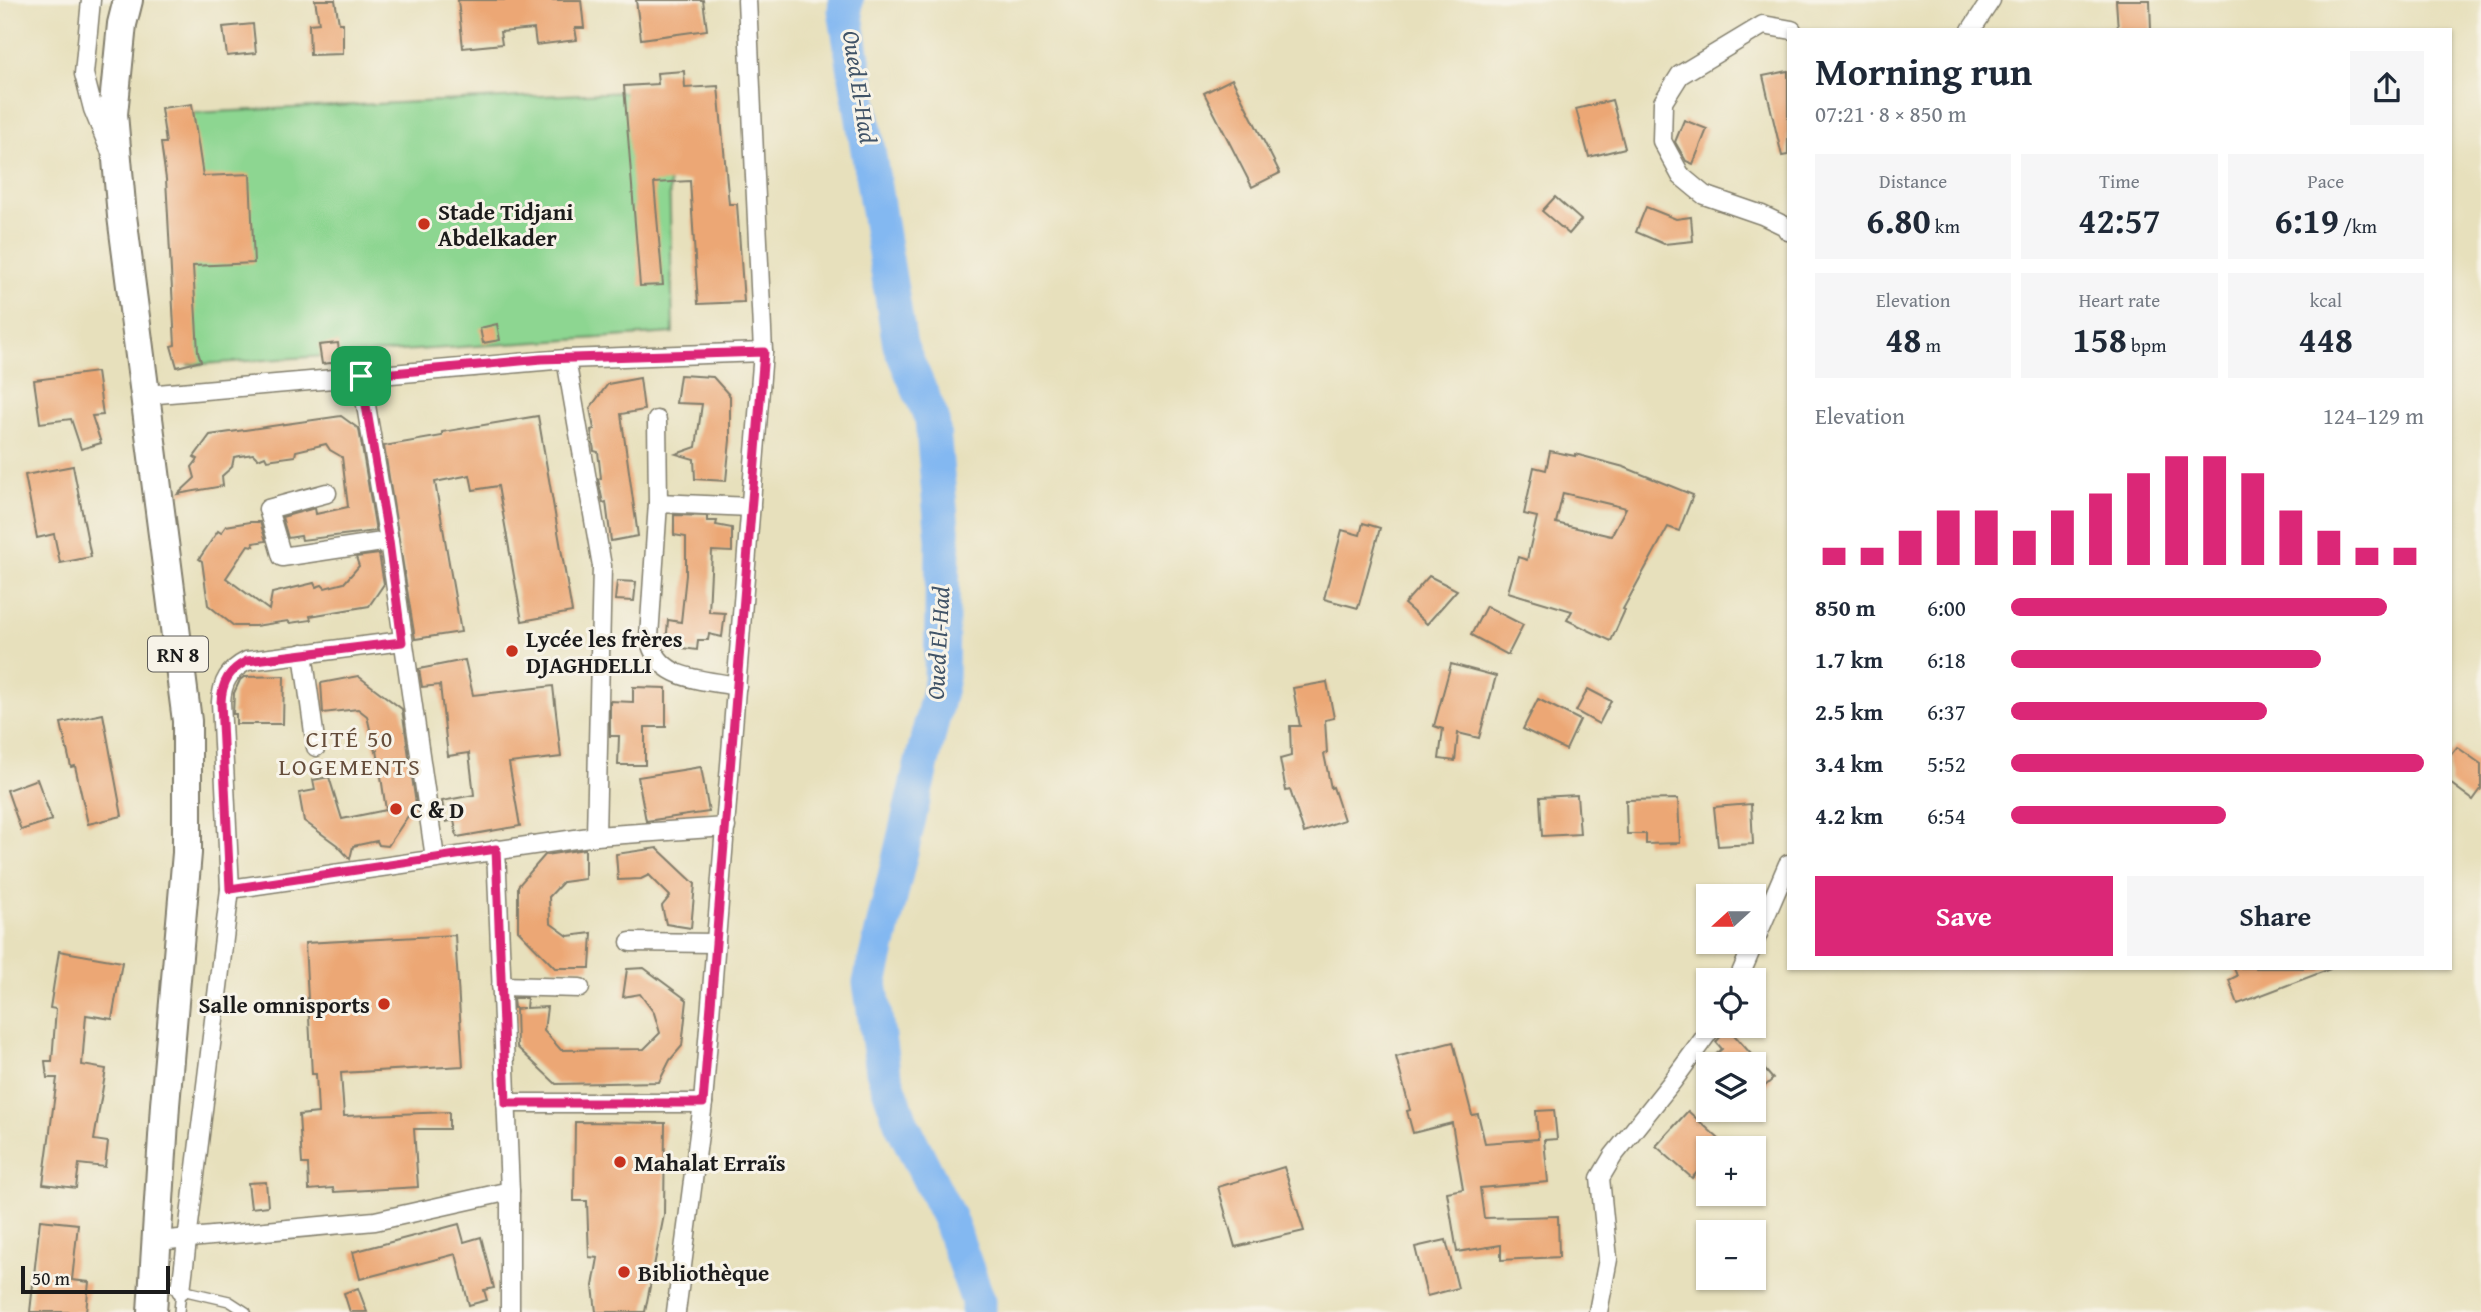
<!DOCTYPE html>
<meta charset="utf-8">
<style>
:root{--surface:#fff;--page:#f6f6f7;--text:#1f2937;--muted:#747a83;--accent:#db2777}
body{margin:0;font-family:"Gentium Book Plus",serif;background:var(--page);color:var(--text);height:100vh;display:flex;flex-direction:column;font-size:26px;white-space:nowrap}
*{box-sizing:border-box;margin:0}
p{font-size:23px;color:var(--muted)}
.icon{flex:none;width:38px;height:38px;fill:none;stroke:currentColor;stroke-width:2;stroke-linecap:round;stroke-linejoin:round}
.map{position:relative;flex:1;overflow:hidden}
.panel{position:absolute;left:1787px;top:28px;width:665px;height:942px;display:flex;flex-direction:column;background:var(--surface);border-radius:0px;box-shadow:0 2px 5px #0004}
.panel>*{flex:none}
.needle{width:46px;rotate:249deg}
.tools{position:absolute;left:1696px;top:884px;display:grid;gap:14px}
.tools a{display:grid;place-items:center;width:70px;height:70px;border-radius:0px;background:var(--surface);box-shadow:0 2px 5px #0004;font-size:35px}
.scale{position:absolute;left:21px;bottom:18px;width:149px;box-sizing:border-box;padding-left:7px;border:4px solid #1c1c1c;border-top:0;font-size:19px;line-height:24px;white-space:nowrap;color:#1c1c1c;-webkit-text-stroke:5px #f7f3e8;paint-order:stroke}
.pin{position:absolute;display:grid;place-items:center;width:60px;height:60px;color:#fff;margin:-30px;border-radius:14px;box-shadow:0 4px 10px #0006}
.round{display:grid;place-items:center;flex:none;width:74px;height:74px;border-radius:0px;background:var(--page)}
.head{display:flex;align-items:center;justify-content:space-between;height:119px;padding:0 28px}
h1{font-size:38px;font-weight:700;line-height:52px}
.stats{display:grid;grid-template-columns:repeat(3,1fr);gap:10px;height:119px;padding:7px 28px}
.stats div{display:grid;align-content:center;border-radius:0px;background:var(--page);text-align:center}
.stats b{font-size:35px;font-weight:700}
.stats small{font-size:19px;font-weight:400}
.stats p{font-size:19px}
.chart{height:196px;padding:14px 28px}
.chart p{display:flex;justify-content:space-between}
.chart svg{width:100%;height:126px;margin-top:7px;stroke:var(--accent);stroke-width:6}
.button{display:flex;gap:14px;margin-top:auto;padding:14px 28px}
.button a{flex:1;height:80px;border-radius:0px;background:var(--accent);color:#fff;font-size:28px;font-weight:700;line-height:80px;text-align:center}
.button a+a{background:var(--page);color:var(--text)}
ul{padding:0 28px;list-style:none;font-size:23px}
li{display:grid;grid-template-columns:112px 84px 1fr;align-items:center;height:52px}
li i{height:18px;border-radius:9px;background:var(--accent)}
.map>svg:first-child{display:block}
.green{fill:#8dd691;stroke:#547956;stroke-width:2}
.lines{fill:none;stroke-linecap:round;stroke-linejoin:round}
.river{stroke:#83b8f1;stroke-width:35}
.building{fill:#eca774;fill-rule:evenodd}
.service-casing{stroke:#827e6c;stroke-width:12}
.minor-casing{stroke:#827e6c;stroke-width:21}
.primary-casing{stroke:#827e6c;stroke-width:32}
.service{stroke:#fff;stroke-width:9}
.minor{stroke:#fff;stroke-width:18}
.primary{stroke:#fff;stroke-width:28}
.route-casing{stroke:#fff;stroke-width:14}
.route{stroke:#db2777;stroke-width:9}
.poi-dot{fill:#c8321e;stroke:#f7f3e8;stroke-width:2.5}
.labels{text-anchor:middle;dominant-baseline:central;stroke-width:6;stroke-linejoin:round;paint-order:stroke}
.shield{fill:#f7f3e8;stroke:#5e5c59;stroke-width:2}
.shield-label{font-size:21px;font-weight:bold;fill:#1c1c1c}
.poi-label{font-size:23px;font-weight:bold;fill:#1c1c1c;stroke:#f7f3e8;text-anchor:start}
.water-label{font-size:24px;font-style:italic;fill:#405367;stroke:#f7f3e8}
.neighbourhood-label{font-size:24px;letter-spacing:2px;fill:#654d3b;stroke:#f7f3e8}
</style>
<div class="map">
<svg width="2481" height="1312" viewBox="0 0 2481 1312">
<rect width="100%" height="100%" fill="#f7f3e8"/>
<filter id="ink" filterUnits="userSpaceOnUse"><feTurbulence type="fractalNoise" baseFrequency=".0143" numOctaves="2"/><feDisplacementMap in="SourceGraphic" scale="14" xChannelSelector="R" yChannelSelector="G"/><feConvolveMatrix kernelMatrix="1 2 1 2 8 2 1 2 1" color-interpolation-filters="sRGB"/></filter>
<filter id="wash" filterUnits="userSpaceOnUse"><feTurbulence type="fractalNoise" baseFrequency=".00686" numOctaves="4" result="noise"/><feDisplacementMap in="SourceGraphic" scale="28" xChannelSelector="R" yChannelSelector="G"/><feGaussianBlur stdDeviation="1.57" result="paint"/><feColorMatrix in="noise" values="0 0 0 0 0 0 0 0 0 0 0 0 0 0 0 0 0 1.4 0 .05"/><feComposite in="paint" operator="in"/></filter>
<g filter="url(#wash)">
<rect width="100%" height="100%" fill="#e7e0bc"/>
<polygon class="green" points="667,90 673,333 188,365 170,114"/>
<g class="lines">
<polyline class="river" points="846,0 845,10 900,345 932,419 943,540 941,682 870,983 883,1071 901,1122 949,1219 978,1301 978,1312"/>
</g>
<g id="blocks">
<g class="building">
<polygon points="315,0 335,0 339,23 343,23 343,54 310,55 309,24 319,23"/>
<polygon points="458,0 581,0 584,28 575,28 577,40 536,45 534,29 500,32 502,44 463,48"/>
<polygon points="636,0 703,0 707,30 641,39"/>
<polygon points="2116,0 2150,0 2151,30 2118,30"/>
<polygon points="253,24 256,53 227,56 223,27"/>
<polygon points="684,71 685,88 718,86 729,204 737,204 744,302 698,304 690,181 654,183 663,285 640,286 624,86 658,84 657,73"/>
<polygon points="1788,71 1788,155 1782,156 1763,76"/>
<polygon points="1232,79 1280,173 1252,187 1204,93"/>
<polygon points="1612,100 1625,148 1589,157 1576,109"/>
<polygon points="192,104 203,176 250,174 254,263 193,266 198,352 201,361 177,367 171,346 175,345 166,179 161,143 166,143 161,108"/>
<polygon points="1684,120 1707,129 1693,164 1686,161 1675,142"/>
<polygon points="1555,197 1581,220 1569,234 1542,211"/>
<polygon points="1646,207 1676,219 1691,217 1693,241 1664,244 1636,232"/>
<polygon points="497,324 500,340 483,343 480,328"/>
<polygon points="338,343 340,362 322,364 319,345"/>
<polygon points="97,372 103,415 92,416 101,443 81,449 71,419 40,423 34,380"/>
<polygon points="680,375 713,377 730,396 730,440 726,481 695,479 694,459 676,454 696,447 702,404 676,403"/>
<polygon points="640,378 644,410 621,414 638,536 611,541 606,502 603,503 598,479 601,478 598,452 594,451 591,430 594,429 590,408 608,384"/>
<polygon points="341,416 359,429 376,531 302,540 301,536 288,538 282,517 315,508 316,514 348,507 342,457 330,450 326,444 296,451 295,456 267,460 265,456 258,459 253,454 234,457 232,467 222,476 223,486 178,494 195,478 192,467 198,459 194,457 210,435"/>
<polygon points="538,416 572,612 522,621 498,486 473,490 470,475 435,482 461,632 415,639 384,446 442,436 442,432"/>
<path d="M1550,451l25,5v-2l49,13 69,28 -14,36 -11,-4 -45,82 2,1 -14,31 -44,-21 5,-9 -64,-19 10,-35 9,3 10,-43 -13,-3 10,-47 12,3zM1563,493l63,15 -15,28 -55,-13z"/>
<polygon points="73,466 91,557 60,563 54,534 37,538 25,475"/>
<polygon points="674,515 707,516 707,521 717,521 716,525 732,528 732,552 712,551 709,612 725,613 722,637 709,634 708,640 698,640 697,650 666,646 668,620 681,622 686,575 686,537 674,535"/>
<polygon points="250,522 260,522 266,541 253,543 254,546 248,545 226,578 269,610 272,593 314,583 316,587 322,585 325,588 344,583 359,566 356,557 379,554 384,584 369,606 310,616 311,620 290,623 288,621 255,626 234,626 208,605 202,561 199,559 218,531 221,533 226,526"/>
<polygon points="1363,523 1380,528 1358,608 1324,599 1342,530 1360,535"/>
<polygon points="1429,576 1457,590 1427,624 1404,604"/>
<polygon points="617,581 636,582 634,601 615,600"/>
<polygon points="1486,606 1523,625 1508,655 1471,635"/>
<polygon points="465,660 473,695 553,686 561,757 509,763 520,826 457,837 454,820 446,822 442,801 474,795 469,753 448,756 440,685 422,687 419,669"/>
<polygon points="1451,664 1496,676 1479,738 1458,733 1455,761 1439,759 1443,729 1434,726"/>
<polygon points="284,676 283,724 236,724 236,714 233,714 234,693 240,680 244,677"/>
<polygon points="358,676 402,709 416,804 388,846 379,845 377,841 353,846 350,859 337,845 304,821 299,793 315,790 313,780 329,777 342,819 386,810 377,750 375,751 367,716 358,709 323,713 321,683"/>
<polygon points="1327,682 1334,718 1325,720 1327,753 1324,754 1331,788 1333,787 1344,820 1304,833 1290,790 1286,791 1280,759 1291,756 1290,726 1300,726 1293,688"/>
<polygon points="633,687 666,688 666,727 645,727 645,765 618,765 619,736 610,736 610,701 633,702"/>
<polygon points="1588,689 1611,701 1599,724 1576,711"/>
<polygon points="1538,699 1580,720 1566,750 1523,729"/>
<polygon points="103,714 122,816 88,824 75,766 71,767 61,723"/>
<polygon points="2457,747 2481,764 2481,789 2473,800 2450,783 2450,756"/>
<polygon points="701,767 709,812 646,821 638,777"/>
<polygon points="37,779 52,820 21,830 7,790"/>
<polygon points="1577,795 1580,834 1542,836 1540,797"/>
<polygon points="1678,799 1680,843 1646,844 1646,834 1627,834 1626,800"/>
<polygon points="1751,804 1753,844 1718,846 1714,807"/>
<polygon points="657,848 695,884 691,928 666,924 662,906 670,896 649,875 641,879 618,880 616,854"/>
<polygon points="585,849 585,879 563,882 549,897 550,923 568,936 592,933 590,968 555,968 518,930 518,886 545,855"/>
<polygon points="455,935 463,1066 341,1073 344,1116 449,1112 449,1129 414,1129 418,1187 334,1192 333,1188 309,1190 308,1164 302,1164 299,1115 318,1113 316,1074 312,1074 305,943"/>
<polygon points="59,951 122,962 112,1019 86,1015 82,1065 106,1069 94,1140 108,1142 105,1167 79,1164 76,1188 43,1184 57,1078 47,1078 45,1061 52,1061 56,1009 50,1008"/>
<polygon points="644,968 687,1000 682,1046 670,1060 659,1082 556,1084 517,1047 516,1009 524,1008 514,1008 513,998 527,998 526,1008 547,1007 544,1031 561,1050 644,1049 660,1033 654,1013 640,994 623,997 627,969"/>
<polygon points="2234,968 2330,968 2330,969 2238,1004 2229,980 2237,976"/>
<polygon points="1728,1028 1773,1079 1754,1096 1754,1064 1705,1064 1722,1049 1716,1042"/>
<polygon points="1453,1042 1472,1115 1478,1114 1485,1143 1538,1139 1536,1111 1554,1110 1557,1139 1544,1140 1548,1182 1480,1188 1484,1218 1558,1216 1559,1257 1501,1260 1501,1245 1457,1252 1447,1192 1463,1189 1452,1123 1413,1133 1407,1111 1410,1110 1396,1057"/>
<polygon points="1688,1111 1729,1148 1708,1148 1708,1160 1692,1178 1656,1146"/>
<polygon points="575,1122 665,1123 664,1215 645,1312 596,1312 593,1286 598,1258 589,1257 587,1201 574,1201"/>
<polygon points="1284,1167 1304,1231 1235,1247 1218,1187"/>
<polygon points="266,1182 268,1206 251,1208 248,1183"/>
<polygon points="40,1220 78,1224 72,1280 89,1282 86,1312 30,1312"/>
<polygon points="459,1224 464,1242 481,1237 494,1288 484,1290 487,1300 469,1305 456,1254 360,1279 353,1252"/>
<polygon points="1446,1240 1458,1288 1427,1296 1415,1247"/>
<polygon points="358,1288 367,1312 350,1312 344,1293"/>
</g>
</g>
</g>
<g filter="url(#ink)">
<use href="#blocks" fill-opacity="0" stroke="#827e6c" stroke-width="2"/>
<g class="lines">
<defs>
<g id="service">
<polyline points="156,1284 229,1301 246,1312"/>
<polyline points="179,1312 181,1290"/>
</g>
<g id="minor">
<polyline points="91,0 84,74 93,109 109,148"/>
<polyline points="1971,30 1991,0"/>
<polyline points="1788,231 1785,226 1762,215 1704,195 1681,176 1662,141 1663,102 1680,75 1763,25 1792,30"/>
<polyline points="566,359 763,352"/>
<polyline points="361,376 389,541 435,858"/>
<polyline points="146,395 566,359 602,566 596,836"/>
<path d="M657,420l1,83 -9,134c8,44 52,42 88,49"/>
<polyline points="327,493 268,509 282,557 389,541"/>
<polyline points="658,503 751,507"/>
<polyline points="303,653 316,747"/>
<polyline points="496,849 510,1191 510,1312"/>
<polyline points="230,889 596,836 726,827"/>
<polyline points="630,942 716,943"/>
<polyline points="1738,980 1788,864"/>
<polyline points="501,986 580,988"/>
<polyline points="506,1103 703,1103"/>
<polyline points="157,1241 375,1221 510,1191"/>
<path d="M181,1290l49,-401 -9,-187c1,-20 8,-32 26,-41l155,-20"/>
<polyline points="676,1312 703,1103 763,352 747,0"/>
<polyline points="1598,1312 1608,1259 1600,1178 1613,1156 1672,1082 1713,1026"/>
</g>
<polyline id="primary" points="128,0 122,24 113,114 122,216 187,721 187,853 165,1105 152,1312"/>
</defs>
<use href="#service" class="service-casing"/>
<use href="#minor" class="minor-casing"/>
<use href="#primary" class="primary-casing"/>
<use href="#service" class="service"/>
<use href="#minor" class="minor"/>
<use href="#primary" class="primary"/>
</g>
</g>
<g class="lines" filter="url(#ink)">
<defs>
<path id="route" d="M764,352l-61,751h-197l-10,-254 -266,40 -9,-187c1,-20 8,-32 26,-41l155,-19 -13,-101 -28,-165 180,-17z"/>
</defs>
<use href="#route" class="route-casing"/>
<use href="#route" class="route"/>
</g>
<g class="poi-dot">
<circle cx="424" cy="224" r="7"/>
<circle cx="512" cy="651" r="7"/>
<circle cx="396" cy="809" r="7"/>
<circle cx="384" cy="1004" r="7"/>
<circle cx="620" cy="1162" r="7"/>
<circle cx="624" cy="1272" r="7"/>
</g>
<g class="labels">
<rect class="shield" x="148" y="636.5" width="60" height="35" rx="5"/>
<g class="shield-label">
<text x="178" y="654">RN 8</text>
</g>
<g class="poi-label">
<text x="438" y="211">Stade Tidjani<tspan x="438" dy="26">Abdelkader</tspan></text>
<text x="526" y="638">Lycée les frères<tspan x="526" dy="26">DJAGHDELLI</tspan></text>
<text x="410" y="809">C &amp; D</text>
<text x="370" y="1004" text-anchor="end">Salle omnisports</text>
<text x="634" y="1162">Mahalat Erraïs</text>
<text x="638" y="1272">Bibliothèque</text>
</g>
<g class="water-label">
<text transform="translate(860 87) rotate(81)">Oued El-Had</text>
<text transform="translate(938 643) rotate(-87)">Oued El-Had</text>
</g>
<g class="neighbourhood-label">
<text x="350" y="738">CITÉ 50<tspan x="350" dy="28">LOGEMENTS</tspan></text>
</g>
</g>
</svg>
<div class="tools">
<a><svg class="needle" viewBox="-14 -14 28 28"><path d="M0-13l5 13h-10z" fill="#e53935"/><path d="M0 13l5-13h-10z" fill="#747a83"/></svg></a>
<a><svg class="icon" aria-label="locate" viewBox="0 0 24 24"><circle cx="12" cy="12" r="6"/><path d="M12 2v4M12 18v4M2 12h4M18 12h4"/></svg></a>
<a><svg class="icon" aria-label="layers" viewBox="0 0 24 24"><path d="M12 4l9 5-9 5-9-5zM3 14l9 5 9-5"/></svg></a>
<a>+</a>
<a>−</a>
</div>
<div class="scale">50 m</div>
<div class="pin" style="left:361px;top:376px;background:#1e9e55"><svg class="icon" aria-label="arrive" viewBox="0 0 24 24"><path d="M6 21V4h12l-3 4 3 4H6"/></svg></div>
<section class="panel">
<div class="head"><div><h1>Morning run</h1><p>07:21 · 8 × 850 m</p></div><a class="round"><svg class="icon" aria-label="share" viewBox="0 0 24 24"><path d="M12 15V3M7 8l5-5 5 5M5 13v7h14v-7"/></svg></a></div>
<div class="stats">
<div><p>Distance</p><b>6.80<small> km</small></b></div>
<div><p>Time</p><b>42:57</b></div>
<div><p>Pace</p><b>6:19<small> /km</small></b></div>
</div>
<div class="stats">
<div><p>Elevation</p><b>48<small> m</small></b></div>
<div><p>Heart rate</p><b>158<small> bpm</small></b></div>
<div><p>kcal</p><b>448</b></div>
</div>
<div class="chart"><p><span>Elevation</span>124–129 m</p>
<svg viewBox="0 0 160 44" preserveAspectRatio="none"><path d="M5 44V38M15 44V38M25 44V32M35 44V25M45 44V25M55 44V32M65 44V25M75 44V19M85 44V12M95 44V6M105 44V6M115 44V12M125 44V25M135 44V32M145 44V38M155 44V38"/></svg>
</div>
<ul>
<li><b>850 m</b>6:00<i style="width:91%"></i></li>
<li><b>1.7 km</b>6:18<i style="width:75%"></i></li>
<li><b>2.5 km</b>6:37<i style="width:62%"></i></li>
<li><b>3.4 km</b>5:52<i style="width:100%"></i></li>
<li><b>4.2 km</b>6:54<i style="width:52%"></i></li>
</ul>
<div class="button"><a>Save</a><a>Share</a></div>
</section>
</div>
